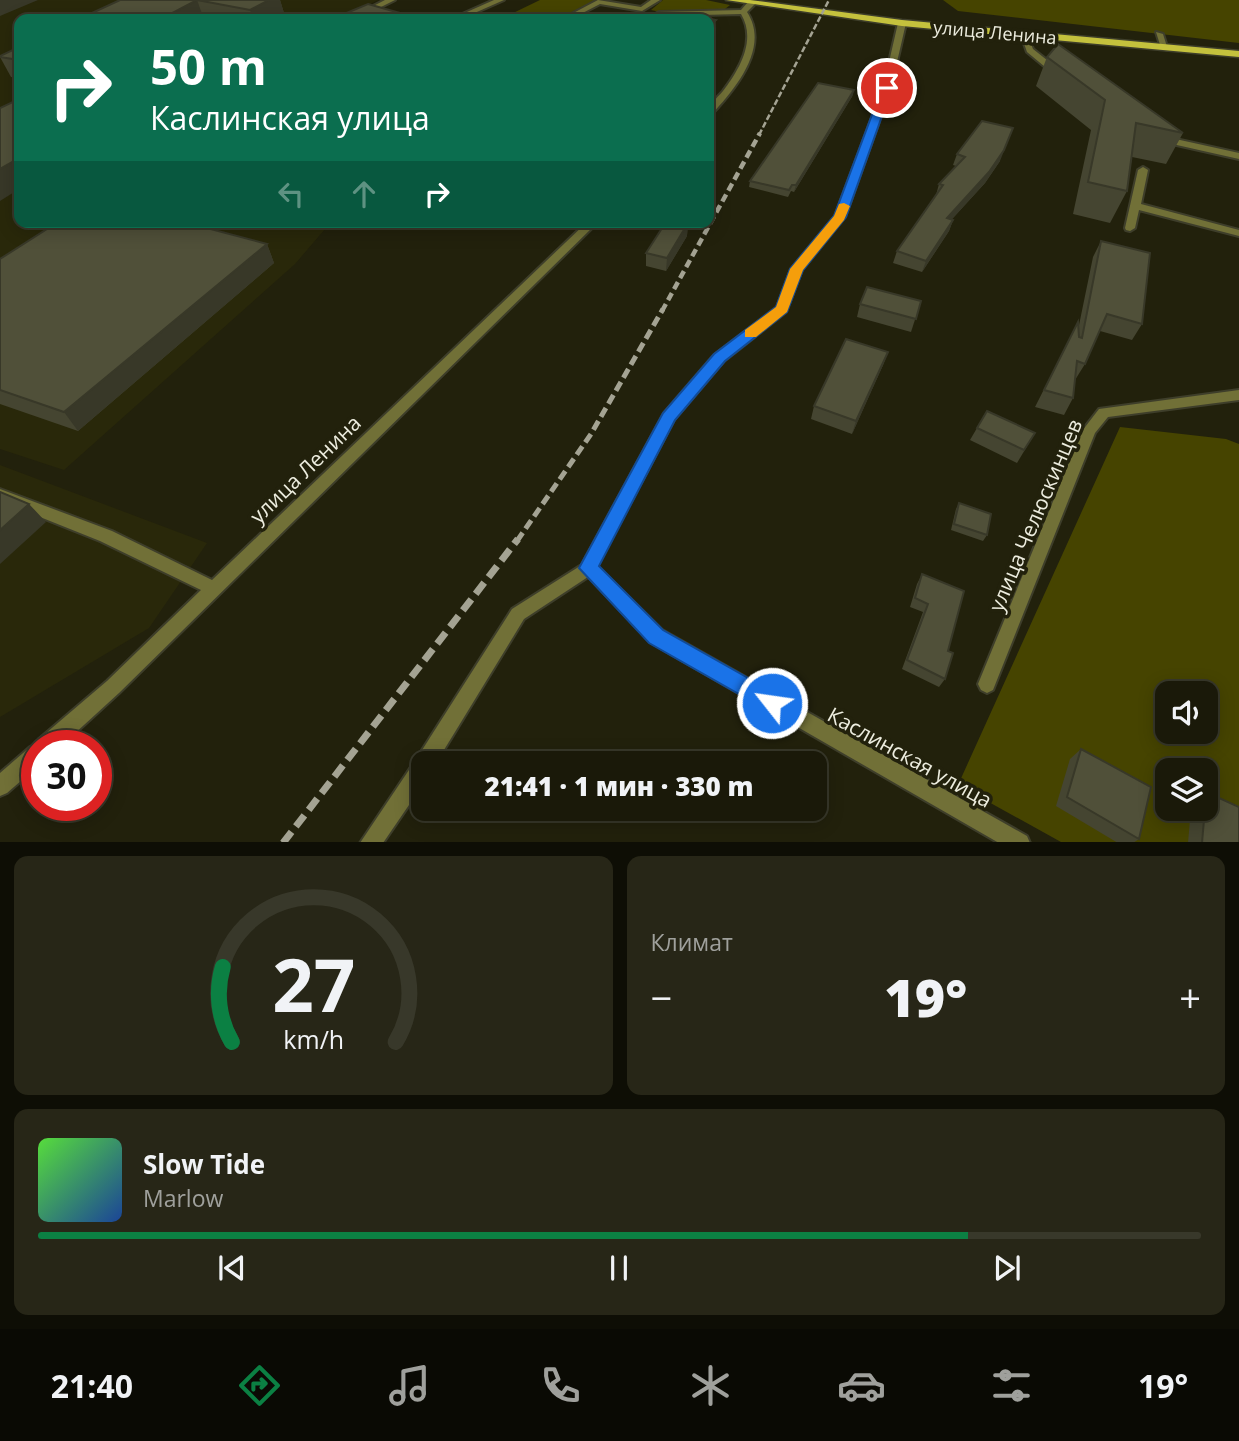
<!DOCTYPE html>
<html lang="ru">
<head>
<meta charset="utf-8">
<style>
  :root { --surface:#1a1909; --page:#272617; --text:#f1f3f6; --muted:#9fa09c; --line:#38382a; --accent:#0b8043 }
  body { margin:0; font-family:"Open Sans",sans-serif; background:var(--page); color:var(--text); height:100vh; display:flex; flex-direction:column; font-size:26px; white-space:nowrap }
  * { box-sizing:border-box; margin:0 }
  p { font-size:23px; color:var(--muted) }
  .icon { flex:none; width:38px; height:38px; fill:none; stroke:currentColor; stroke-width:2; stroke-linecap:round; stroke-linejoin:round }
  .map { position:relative; height:842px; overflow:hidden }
  .drawer { display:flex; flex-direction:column; gap:14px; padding:14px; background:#0e0e05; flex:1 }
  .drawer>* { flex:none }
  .hud { position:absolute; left:14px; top:14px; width:700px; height:214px; border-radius:14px; box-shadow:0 4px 18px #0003,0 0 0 2px var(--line); background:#0b6e4f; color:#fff; overflow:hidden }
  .tools { position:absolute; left:1155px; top:681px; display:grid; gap:14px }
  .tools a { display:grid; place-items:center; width:63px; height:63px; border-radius:14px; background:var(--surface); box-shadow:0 4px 18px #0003,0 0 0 2px var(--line); font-size:35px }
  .speed { position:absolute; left:21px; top:730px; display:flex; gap:14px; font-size:35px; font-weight:700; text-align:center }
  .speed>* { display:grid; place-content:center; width:91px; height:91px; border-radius:50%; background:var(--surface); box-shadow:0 4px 18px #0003,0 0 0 2px var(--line); line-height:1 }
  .speed .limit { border:10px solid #d22; background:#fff; color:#111 }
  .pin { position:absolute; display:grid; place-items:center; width:60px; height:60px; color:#fff; margin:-30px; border:4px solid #fff; border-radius:50%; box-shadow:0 2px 7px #0007 }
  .me { position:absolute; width:77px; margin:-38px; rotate:300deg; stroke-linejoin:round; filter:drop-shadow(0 0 5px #0008) }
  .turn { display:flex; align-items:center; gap:24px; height:147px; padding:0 21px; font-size:32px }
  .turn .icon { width:91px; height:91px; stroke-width:2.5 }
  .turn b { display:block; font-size:49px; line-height:60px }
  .lanes { display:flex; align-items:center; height:66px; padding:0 21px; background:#0003; justify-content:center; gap:35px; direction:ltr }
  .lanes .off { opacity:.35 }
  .big { font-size:52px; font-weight:800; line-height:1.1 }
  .drawer .widget { flex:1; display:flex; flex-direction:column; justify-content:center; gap:10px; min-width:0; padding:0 24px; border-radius:14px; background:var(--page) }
  .drawer .dial { align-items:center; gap:0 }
  .dial svg { height:182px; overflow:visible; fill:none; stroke:var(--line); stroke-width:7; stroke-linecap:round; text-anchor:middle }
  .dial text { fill:var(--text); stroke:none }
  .song { display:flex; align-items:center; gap:21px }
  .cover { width:84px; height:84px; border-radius:10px; background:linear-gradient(135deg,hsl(110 70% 55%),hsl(220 70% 35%)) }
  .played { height:7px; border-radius:4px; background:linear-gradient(90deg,var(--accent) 80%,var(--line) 80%) }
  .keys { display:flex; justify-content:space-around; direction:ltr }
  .heat { display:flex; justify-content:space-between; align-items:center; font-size:38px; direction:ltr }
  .drawer .tiles { flex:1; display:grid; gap:14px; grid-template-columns:1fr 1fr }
  .widget:last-child { grid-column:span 2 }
  .trip { position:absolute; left:411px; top:751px; width:416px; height:70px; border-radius:14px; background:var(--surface); box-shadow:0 4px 18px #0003,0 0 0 2px var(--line); font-weight:800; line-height:70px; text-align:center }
  .tabs { display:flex; height:112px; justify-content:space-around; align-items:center; background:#0a0a04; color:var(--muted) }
  .tabs .icon { width:49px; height:49px }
  .tabs .active { color:var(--accent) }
  .tabs b { font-size:32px; color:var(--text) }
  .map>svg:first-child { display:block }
  .built { fill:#29280a }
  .green { fill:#464400; fill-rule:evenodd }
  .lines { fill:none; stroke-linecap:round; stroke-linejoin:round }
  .service-casing { stroke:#3e3e2a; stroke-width:4 }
  .minor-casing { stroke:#3e3e2a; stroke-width:4 }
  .primary-casing { stroke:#3e3e2a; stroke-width:3 }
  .service { fill:#717037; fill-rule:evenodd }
  .minor { fill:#717037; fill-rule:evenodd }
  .primary { fill:#c4c13d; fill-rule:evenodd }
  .rail-far3 { stroke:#a4a393; stroke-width:2.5; stroke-dasharray:6 2.5; stroke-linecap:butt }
  .rail-far2 { stroke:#a4a393; stroke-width:4.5; stroke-dasharray:8 4.5; stroke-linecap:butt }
  .rail-far1 { stroke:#a4a393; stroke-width:5; stroke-dasharray:10 5; stroke-linecap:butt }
  .rail { stroke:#a4a393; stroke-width:7; stroke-dasharray:14 7; stroke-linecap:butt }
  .wall { fill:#454531 }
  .shaded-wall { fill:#383828 }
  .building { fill:#505039; stroke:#383828; stroke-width:2 }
  .route { fill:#1a73e8; stroke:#114b97; stroke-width:2 }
  .slow { fill:#f59e0b }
  .labels { text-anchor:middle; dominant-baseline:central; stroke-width:7; stroke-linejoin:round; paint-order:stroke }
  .far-street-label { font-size:18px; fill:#ededdf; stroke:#22210c }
  .street-label { font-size:21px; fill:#ededdf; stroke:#22210c }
</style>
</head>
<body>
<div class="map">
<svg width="1239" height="843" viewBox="0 0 1239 843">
  <rect width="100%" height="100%" fill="#22210c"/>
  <!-- built -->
  <g class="built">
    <path d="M 0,0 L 378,0 L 340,19 L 19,19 L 19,222 L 331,222 L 295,264 L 64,470 L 0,449 Z"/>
    <path d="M 0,465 L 207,543 L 149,628 L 0,717 Z"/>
  </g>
  <!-- green -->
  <g class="green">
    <path d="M 540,0 L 595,0 L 558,19 L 501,19 Z"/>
    <path d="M 663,0 L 706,0 L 730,5 L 725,9 L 660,12 L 651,10 Z"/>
    <path d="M 943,0 L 1239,0 L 1239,43 L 958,11 Z"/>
    <path d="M 1120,427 L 1226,439 L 1239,444 L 1239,842 L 1061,842 L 958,785 ZM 1167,693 L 1206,693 L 1206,732 L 1167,732 ZM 1167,770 L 1206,770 L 1206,808 L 1167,808 Z"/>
  </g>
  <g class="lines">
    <defs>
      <g id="service">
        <path d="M 385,0 L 395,0 L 357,19 L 348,19 Z"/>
        <path d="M 494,0 L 504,0 L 461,19 L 451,19 Z"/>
        <path d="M 598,0 L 641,7 L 651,0 L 660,0 L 642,11 L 600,4 L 571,19 L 562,19 Z"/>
        <path d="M 748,2 L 755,4 L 747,12 C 770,47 736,88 712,114 L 709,115 C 709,104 716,99 723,91 C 739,70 757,40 741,14 L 661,16 L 656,19 L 647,19 L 659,12 L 741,10 Z"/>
        <path d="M 1020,32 L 1026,32 L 1033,49 L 1062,72 L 1062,76 L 1056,76 L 1027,52 Z"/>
        <path d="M 1156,32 L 1163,34 L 1168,50 L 1161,48 Z"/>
        <path d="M 1162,136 L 1239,153 L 1239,159 L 1159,141 L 1157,139 Z"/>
        <path d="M 1143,167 L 1148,170 L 1141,204 L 1239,230 L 1239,236 L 1139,210 L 1135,228 L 1130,231 L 1126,230 L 1125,228 L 1138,170 Z"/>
        <path d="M 587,222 L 598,222 L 119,693 L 61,746 L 37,746 L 37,767 L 7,793 L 0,796 L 0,773 L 30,747 L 37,744 L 39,739 L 107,681 L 201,590 L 100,541 L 0,501 L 0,489 L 112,531 L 212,580 Z"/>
        <path d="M 588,561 L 594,563 L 596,568 L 594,573 L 524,619 L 436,763 L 424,763 L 424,783 L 383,843 L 360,843 L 417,758 L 512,609 Z"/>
      </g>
      <g id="minor">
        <path d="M 902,21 L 906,23 L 891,88 L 845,217 L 802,270 L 786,312 L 724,361 L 674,420 L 597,566 L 662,630 L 1027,836 L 1030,843 L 999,843 L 650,642 L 580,568 L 664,413 L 714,355 L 777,307 L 791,269 L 835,216 L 883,88 L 898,23 Z"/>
        <path d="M 1239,390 L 1239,400 L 1108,417 L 1095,433 L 993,690 L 987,693 L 981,690 L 978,684 L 1082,431 L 1099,409 Z"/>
      </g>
      <path id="primary" d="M 726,0 L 750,0 L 902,20 L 1239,51 L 1239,57 L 902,26 Z"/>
    </defs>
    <!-- service casing -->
    <use href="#service" class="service-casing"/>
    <!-- minor casing -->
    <use href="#minor" class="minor-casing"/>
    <!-- primary casing -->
    <use href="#primary" class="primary-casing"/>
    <!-- service -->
    <use href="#service" class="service"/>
    <!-- minor -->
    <use href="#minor" class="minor"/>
    <!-- primary -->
    <use href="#primary" class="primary"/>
    <!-- rail-far3 -->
    <path class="rail-far3" d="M 759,135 L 829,0"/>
    <!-- rail-far2 -->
    <path class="rail-far2" d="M 662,311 L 760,133"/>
    <!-- rail-far1 -->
    <path class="rail-far1" d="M 517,541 L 591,434 L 663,309"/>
    <!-- rail -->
    <path class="rail" d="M 283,843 L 518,539"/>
  </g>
  <!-- wall -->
  <g class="wall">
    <path d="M 120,0 L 280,0 L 284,13 L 273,19 L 79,19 Z"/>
    <path d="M 19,47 L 19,78 L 11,77 L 0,57 L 0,56 Z"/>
    <path d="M 1047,57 L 1183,133 L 1166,164 L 1132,157 L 1127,191 L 1110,223 L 1073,214 L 1091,130 L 1036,86 Z"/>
    <path d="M 853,95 L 794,192 L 791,191 L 788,197 L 749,187 L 750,181 Z"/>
    <path d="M 957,154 L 1000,161 L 985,183 L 952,219 L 953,220 L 949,231 L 922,272 L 893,263 L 897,251 L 936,195 L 939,184 L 956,166 L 953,165 Z"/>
    <path d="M 688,223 L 687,236 L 666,271 L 646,266 L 646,253 Z"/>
    <path d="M 1101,241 L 1142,324 L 1132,340 L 1100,331 L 1085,364 L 1075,380 L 1073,398 L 1064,415 L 1035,407 L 1078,322 L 1078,330 L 1093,257 Z"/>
    <path d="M 267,244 L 274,263 L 78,431 L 0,404 L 0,259 Z"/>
    <path d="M 921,301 L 911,332 L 857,317 L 860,304 Z"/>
    <path d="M 888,352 L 883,365 L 852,434 L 811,419 L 814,406 Z"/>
    <path d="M 977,428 L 1035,433 L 1017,463 L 970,440 Z"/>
    <path d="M 959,503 L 987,535 L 983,541 L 951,530 L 956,509 Z"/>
    <path d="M 922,574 L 948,651 L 945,679 L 939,687 L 902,669 L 923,612 L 910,607 L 917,584 Z"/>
    <path d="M 1081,749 L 1139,839 L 1133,843 L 1118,843 L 1056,806 L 1070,759 Z"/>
    <path d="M 1206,792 L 1239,843 L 1188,843 L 1191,808 L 1206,808 Z"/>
  </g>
  <!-- shaded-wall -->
  <g class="shaded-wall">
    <path d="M 0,0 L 38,0 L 0,16 Z"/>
    <path d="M 197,0 L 204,19 L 161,19 Z"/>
    <path d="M 269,0 L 280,0 L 284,13 L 273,19 L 253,19 L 250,10 Z"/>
    <path d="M 716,20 L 715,36 L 709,40 L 709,26 Z"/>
    <path d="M 854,90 L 853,95 L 794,192 L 796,185 Z"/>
    <path d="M 1013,128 L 1000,161 L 985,183 L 943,229 L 947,218 Z"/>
    <path d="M 19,158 L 19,189 L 0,201 L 0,169 Z"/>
    <path d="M 953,220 L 949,231 L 922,272 L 926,261 Z"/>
    <path d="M 688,223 L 687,236 L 666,271 L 667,258 Z"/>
    <path d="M 267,244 L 274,263 L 78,431 L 64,412 Z"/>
    <path d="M 888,352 L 883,365 L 852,434 L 856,421 Z"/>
    <path d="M 29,504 L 46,522 L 0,564 L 0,530 Z"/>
  </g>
  <!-- building -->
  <g class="building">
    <path d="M 120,0 L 269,0 L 250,10 L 197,0 L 161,19 L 79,19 Z"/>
    <path d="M 368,4 L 414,17 L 409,19 L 332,19 Z"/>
    <path d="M 688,14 L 716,20 L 709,26 L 709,19 L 680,19 Z"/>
    <path d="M 1058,44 L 1183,133 L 1136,123 L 1127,191 L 1088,182 L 1105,100 L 1047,57 Z"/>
    <path d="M 19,47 L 19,60 L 0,57 L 0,56 Z"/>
    <path d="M 818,83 L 854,90 L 796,185 L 792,185 L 789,190 L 750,181 Z"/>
    <path d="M 19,99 L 19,158 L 0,169 L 0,108 Z"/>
    <path d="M 982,121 L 1013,128 L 1004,150 L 989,172 L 947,218 L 953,220 L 926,261 L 897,251 L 943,185 L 939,184 L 965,157 L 957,154 Z"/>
    <path d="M 58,222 L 184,222 L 267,244 L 64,412 L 0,390 L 0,259 Z"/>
    <path d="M 666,222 L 688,223 L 667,258 L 646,253 Z"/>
    <path d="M 1101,241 L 1150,253 L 1142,324 L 1107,314 L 1085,364 L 1077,361 L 1073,398 L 1044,390 L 1078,322 L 1079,337 L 1082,338 Z"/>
    <path d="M 867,287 L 921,301 L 916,319 L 860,304 Z"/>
    <path d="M 846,339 L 888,352 L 856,421 L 814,406 Z"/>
    <path d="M 987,411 L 1035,433 L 1024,450 L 977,428 Z"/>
    <path d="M 0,492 L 29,504 L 0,530 Z"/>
    <path d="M 959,503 L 991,514 L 987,535 L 954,524 Z"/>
    <path d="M 922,574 L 964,591 L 948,651 L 953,653 L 945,679 L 907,660 L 928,604 L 915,598 Z"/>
    <path d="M 1081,749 L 1151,787 L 1139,839 L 1067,797 Z"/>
    <path d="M 1206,792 L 1239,807 L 1239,843 L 1202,843 L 1205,808 L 1206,808 Z"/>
  </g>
  <!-- route -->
  <path class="route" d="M 887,85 L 892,88 L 846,217 L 803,270 L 787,312 L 725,361 L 675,420 L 599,566 L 663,630 L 780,696 L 783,703 L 780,710 L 772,713 L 649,643 L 579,568 L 663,413 L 714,354 L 776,307 L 790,269 L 834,216 L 882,88 Z"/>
  <!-- slow -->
  <path class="slow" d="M 844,203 L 850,206 L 844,220 L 803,270 L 787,312 L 756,337 L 745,337 L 745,330 L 776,307 L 790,269 L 834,216 L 839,204 Z"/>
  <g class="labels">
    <!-- far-street labels -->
    <g class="far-street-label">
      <text transform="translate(995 32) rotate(5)">улица Ленина</text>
    </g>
    <!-- street labels -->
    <g class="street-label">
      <text transform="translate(305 469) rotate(-44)">улица Ленина</text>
      <text transform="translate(1035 515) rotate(-67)">улица Челюскинцев</text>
      <text transform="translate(910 757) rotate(29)">Каслинская улица</text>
    </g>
  </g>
</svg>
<div class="tools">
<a><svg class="icon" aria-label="sound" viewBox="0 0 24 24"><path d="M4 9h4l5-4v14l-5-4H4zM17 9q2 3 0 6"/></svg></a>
<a><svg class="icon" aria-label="layers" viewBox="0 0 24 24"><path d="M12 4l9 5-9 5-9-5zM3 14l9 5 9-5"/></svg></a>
</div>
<div class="speed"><div class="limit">30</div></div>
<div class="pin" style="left:887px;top:88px;background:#d93025"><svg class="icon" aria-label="arrive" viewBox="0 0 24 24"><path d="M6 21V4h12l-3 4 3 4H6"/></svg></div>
<svg class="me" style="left:772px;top:703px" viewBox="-20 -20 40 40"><circle r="17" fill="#1a73e8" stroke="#fff" stroke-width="3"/><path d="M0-11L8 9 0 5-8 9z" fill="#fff"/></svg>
<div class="trip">21:41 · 1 мин · 330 m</div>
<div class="hud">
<div class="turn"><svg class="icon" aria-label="right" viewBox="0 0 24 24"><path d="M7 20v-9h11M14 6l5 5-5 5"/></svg><div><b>50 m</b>Каслинская улица</div></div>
<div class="lanes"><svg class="icon off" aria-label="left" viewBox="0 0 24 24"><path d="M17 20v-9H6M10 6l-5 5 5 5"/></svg><svg class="icon off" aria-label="ahead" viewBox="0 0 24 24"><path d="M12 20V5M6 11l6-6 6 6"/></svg><svg class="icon" aria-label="right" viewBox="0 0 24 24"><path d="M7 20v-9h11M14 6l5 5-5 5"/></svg></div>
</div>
</div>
<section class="drawer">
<div class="tiles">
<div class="widget dial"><svg viewBox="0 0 100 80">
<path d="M14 69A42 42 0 1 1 86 69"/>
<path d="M14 69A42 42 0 0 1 10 36" stroke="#0b8043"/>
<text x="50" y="56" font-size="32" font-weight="700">27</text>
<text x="50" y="72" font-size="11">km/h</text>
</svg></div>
<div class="widget"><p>Климат</p>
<div class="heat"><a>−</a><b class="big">19°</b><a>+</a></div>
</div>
<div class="widget">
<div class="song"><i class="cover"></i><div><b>Slow Tide</b><p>Marlow</p></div></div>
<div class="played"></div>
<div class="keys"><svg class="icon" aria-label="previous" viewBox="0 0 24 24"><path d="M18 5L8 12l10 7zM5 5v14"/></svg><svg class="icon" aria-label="pause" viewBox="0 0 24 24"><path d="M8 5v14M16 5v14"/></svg><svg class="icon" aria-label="next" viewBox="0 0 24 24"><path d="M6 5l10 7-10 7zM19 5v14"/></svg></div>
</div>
</div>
</section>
<nav class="tabs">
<b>21:40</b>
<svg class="icon active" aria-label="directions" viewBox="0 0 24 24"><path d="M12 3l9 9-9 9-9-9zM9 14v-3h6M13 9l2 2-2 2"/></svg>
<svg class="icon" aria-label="music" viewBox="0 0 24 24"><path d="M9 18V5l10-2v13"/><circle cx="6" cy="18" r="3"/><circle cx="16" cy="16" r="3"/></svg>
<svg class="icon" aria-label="phone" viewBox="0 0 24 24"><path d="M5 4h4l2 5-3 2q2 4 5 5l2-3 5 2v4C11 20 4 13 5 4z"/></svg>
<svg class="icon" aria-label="climate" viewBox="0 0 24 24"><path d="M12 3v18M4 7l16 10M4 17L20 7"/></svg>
<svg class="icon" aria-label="car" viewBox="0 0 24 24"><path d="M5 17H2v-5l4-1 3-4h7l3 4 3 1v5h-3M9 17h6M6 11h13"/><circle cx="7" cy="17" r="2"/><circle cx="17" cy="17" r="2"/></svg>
<svg class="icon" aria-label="filters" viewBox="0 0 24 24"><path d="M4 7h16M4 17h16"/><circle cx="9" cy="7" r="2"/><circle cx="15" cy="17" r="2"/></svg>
<b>19°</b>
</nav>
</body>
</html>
